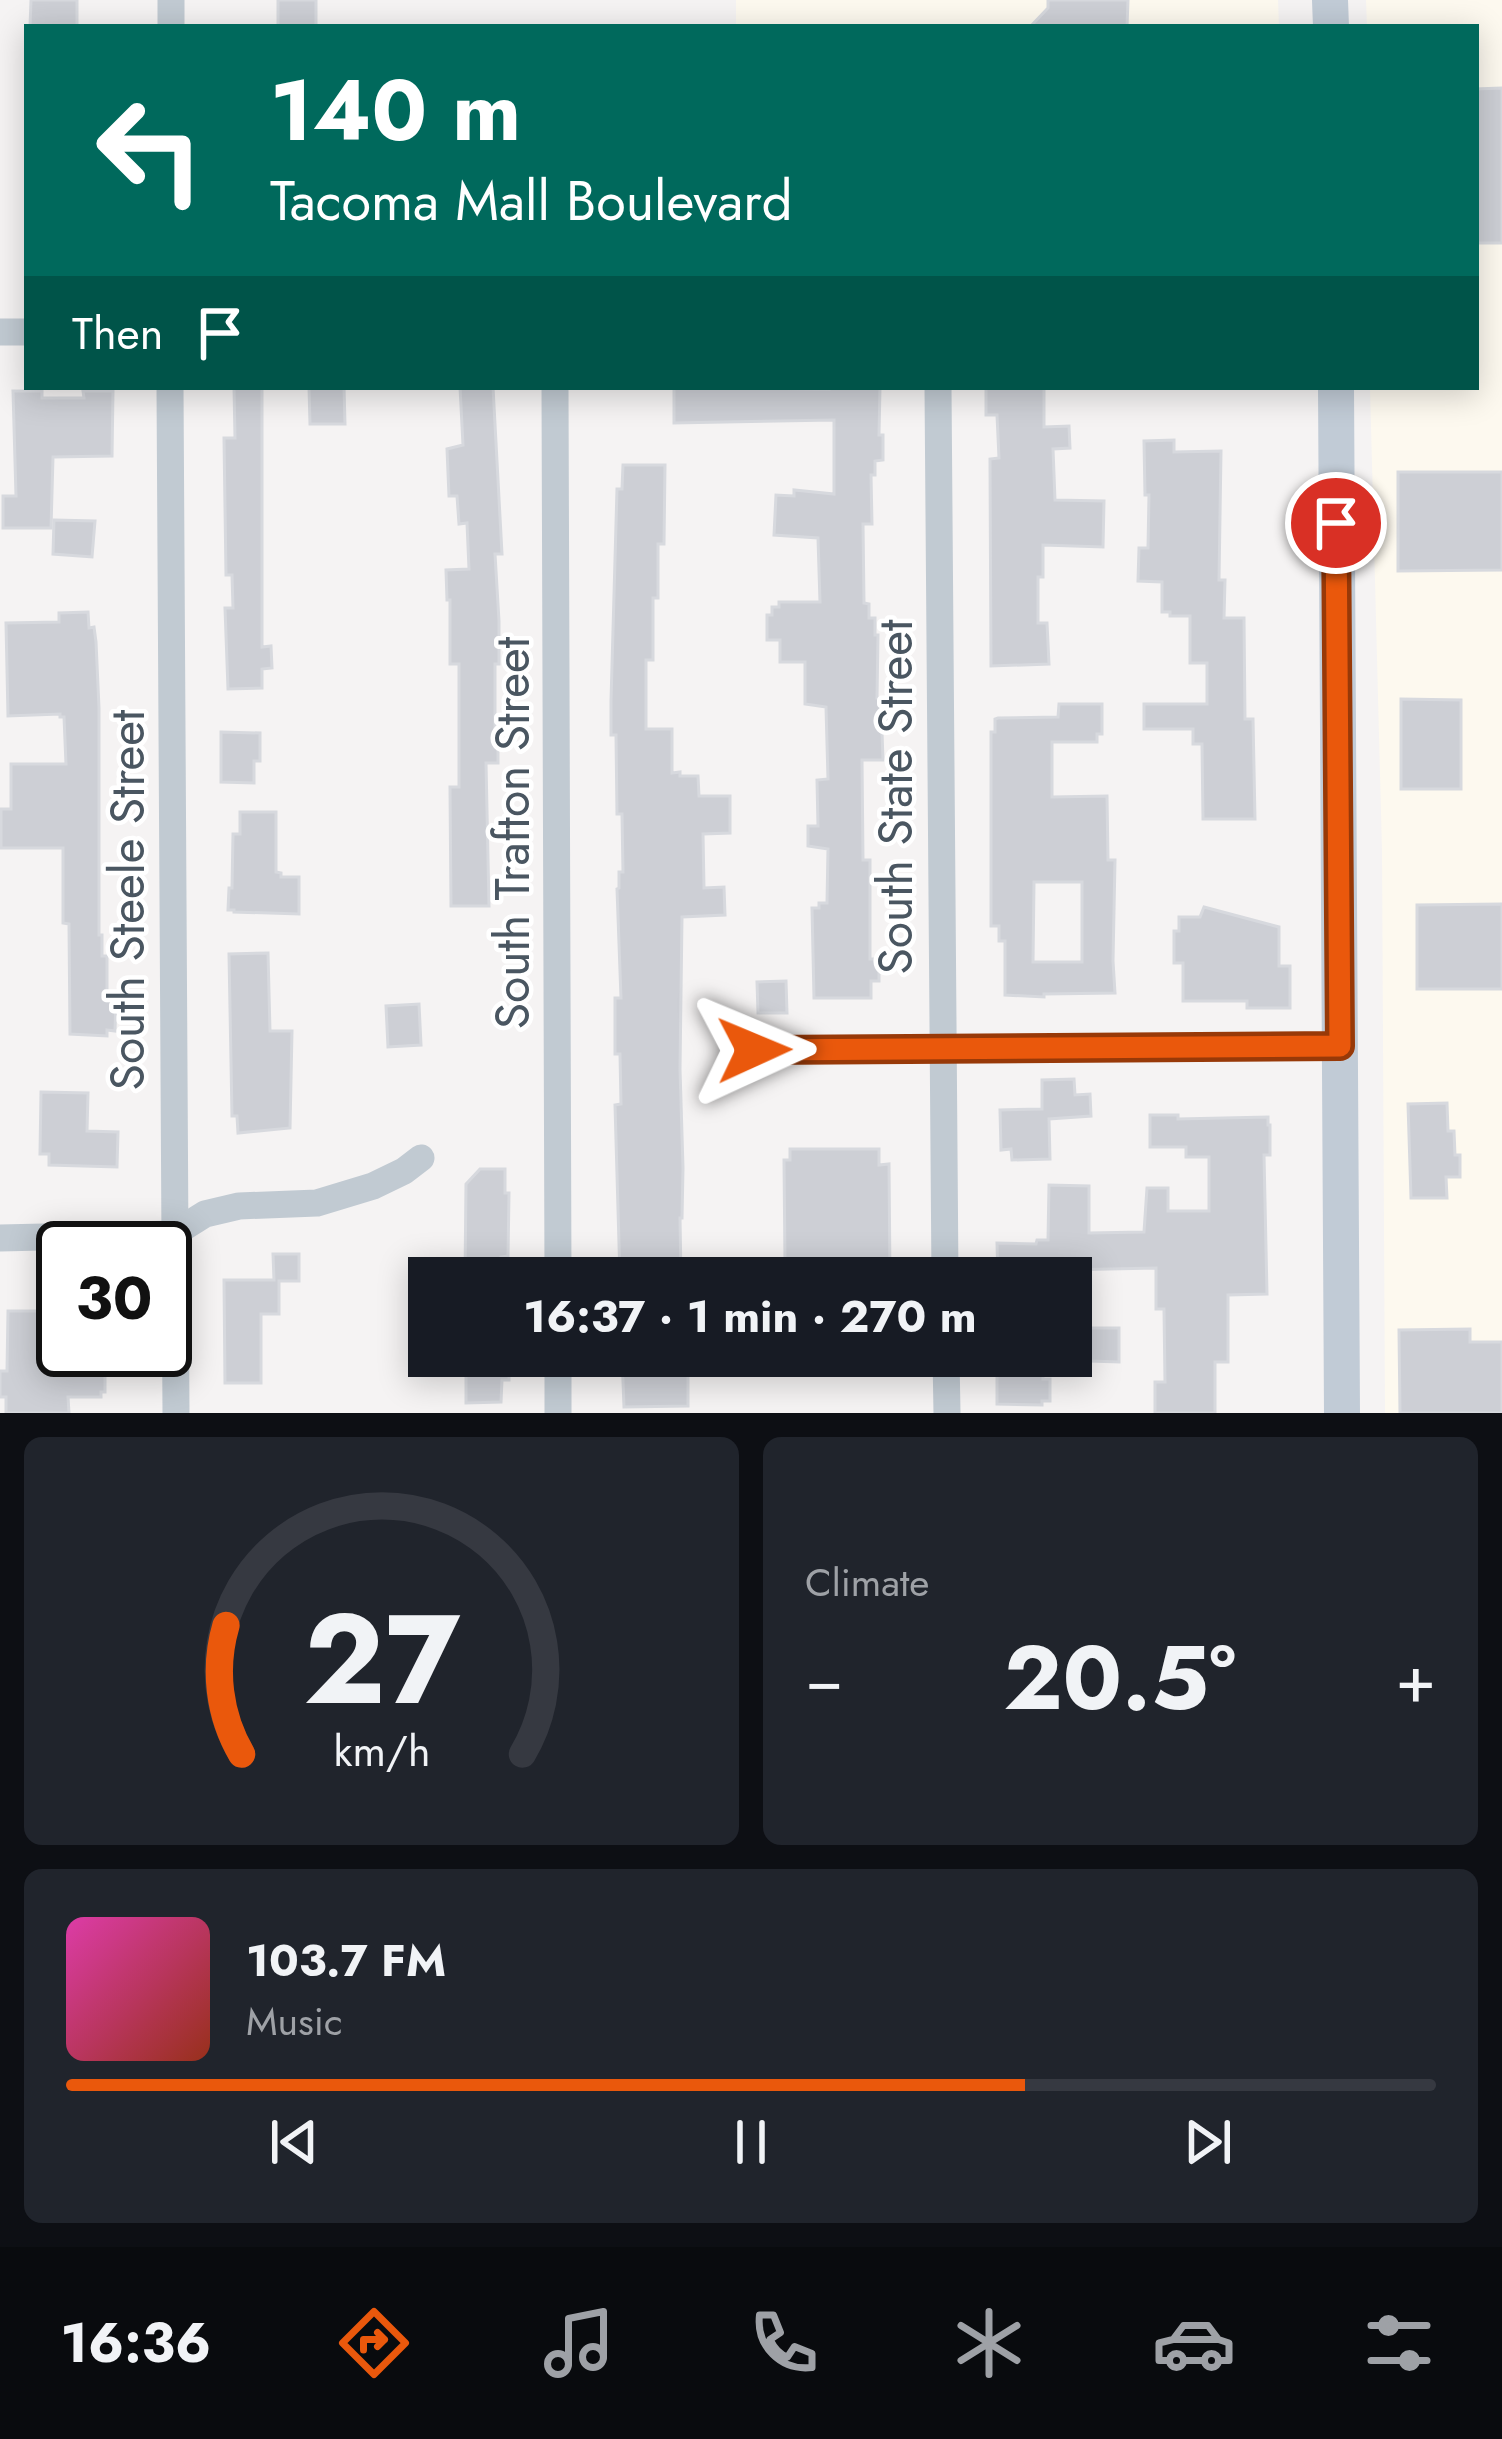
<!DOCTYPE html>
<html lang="en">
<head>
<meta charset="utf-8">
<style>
  :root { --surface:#171b24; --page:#20242c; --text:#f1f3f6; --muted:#9ea1a6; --line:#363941; --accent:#ea580c }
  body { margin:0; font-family:Jost,sans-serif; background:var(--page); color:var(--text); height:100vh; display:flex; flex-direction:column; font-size:45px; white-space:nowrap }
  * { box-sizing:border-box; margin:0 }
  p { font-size:39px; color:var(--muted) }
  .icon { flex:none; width:66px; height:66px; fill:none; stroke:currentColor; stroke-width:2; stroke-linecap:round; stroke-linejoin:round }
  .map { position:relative; height:1413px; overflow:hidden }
  .drawer { display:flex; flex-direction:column; gap:24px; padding:24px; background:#0d0f14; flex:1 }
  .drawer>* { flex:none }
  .top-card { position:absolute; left:24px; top:24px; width:1455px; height:366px; border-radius:0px; box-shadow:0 6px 30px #0003; background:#00695c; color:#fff; overflow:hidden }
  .speed { position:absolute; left:36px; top:1221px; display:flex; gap:24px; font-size:60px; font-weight:700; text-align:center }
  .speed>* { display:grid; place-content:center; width:156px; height:156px; border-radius:50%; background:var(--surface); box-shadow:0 6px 30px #0003; line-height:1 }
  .speed .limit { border:6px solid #111; border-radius:18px; background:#fff; color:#111 }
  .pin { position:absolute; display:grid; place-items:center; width:102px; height:102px; color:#fff; margin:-51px; border:6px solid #fff; border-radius:50%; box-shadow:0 3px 12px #0007 }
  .me { position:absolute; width:132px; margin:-66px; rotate:89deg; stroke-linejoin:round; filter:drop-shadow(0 0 9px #0008) }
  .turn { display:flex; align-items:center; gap:42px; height:252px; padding:0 48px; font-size:54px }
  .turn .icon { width:156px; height:156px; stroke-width:2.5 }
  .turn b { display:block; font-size:84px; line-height:102px }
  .then { display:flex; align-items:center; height:114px; padding:0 48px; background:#0003; gap:24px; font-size:45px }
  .big { font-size:90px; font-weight:700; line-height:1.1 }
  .drawer .tile { flex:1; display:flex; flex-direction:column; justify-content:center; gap:18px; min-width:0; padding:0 42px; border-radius:18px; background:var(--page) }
  .drawer .dial { align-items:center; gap:0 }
  .dial svg { height:312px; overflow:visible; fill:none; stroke:var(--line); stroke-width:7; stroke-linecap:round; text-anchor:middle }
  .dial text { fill:var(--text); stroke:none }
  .song { display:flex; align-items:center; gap:36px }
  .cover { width:144px; height:144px; border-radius:18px; background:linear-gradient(135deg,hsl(320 70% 55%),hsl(10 70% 35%)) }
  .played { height:12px; border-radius:6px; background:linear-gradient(90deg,var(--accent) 70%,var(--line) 70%) }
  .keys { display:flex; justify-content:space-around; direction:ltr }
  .heat { display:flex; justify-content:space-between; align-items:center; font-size:66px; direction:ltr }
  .drawer .tiles { flex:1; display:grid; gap:24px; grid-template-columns:1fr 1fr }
  .tile:last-child { grid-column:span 2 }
  .trip { position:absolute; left:408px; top:1257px; width:684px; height:120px; border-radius:0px; background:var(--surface); box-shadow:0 6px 30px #0003; font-weight:700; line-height:120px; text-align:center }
  .tabs { display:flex; height:192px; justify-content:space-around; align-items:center; background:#090b0e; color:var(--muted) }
  .tabs .icon { width:84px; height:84px }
  .tabs .on { color:var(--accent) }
  .tabs b { font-size:54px; color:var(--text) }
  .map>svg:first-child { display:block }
  .commercial { fill:#fdf9ef }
  .building { fill:#cdcfd5; stroke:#d7d9de; stroke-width:3; fill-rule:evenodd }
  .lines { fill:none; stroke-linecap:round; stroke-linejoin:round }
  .street { stroke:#c1cad2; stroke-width:27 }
  .secondary { stroke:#c1cbd6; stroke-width:36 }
  .route-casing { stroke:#983908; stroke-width:30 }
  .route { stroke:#ea580c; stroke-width:21 }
  .labels { text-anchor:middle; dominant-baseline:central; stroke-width:9; stroke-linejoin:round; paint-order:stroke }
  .street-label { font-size:48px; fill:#4a5661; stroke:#fff }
</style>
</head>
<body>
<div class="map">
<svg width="1502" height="1413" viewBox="0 0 1502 1413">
  <rect width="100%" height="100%" fill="#f5f3f3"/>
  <!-- commercial -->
  <g class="commercial">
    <path d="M 736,0 L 1278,0 L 1279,27 L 736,27 Z"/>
    <path d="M 1366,0 L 1502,0 L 1502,1413 L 1385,1413 L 1382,851 L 1370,387 L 1476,387 L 1476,27 L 1367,27 Z"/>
  </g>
  <!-- building -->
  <g class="building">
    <path d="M 31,0 L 77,0 L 77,27 L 30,27 Z"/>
    <rect x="278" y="0" width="38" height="27"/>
    <path d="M 1048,0 L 1128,0 L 1127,27 L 1030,27 L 1048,8 Z"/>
    <path d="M 1502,88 L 1502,243 L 1476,243 L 1476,89 Z"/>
    <path d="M 234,387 L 262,387 L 262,647 L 271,646 L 272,668 L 262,669 L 262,688 L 228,689 L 225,608 L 233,608 L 232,575 L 226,575 L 224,438 L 235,438 Z"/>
    <path d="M 309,387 L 344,387 L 345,424 L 310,424 Z"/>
    <path d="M 460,387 L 493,387 L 502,554 L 495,554 L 499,621 L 499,664 L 495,664 L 495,732 L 498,732 L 498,763 L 486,763 L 489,906 L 451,906 L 450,787 L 459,787 L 459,664 L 450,664 L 450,600 L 447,600 L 446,570 L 469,569 L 467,523 L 459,524 L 457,496 L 449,496 L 447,449 L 463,445 Z"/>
    <path d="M 674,387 L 829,389 L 829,387 L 880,387 L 879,435 L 883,435 L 883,460 L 875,461 L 875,475 L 871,475 L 872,524 L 863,524 L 864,603 L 869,604 L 869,618 L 875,618 L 875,635 L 878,635 L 877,698 L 881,698 L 881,709 L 887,709 L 888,732 L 882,732 L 883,760 L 862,760 L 863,860 L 870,860 L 870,959 L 879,959 L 879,981 L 871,981 L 871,998 L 814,998 L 812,908 L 819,908 L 819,903 L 827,903 L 828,849 L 808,846 L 808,826 L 818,826 L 817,780 L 828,779 L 826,707 L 805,704 L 805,662 L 780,662 L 780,640 L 767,640 L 767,615 L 772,615 L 772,607 L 779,607 L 779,602 L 820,602 L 818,538 L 774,535 L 776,495 L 794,496 L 794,490 L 834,494 L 834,420 L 674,423 Z"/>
    <path d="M 986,387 L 1044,387 L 1044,427 L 1069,426 L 1070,448 L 1053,449 L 1055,500 L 1104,501 L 1103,547 L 1043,545 L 1043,577 L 1038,577 L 1038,623 L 1047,623 L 1049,664 L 991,666 L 990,459 L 999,458 L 997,415 L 986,415 Z"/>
    <path d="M 13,391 L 42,391 L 42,398 L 84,398 L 83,391 L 113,391 L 112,456 L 53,457 L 51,528 L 3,528 L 3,496 L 16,496 Z"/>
    <path d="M 1174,440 L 1174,452 L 1221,451 L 1219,580 L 1225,580 L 1224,618 L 1244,618 L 1245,719 L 1253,719 L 1255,819 L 1203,819 L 1202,744 L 1193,744 L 1193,729 L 1144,729 L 1144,704 L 1207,704 L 1207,663 L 1190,663 L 1190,616 L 1170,616 L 1170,612 L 1162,612 L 1162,582 L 1138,581 L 1139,548 L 1148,548 L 1149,495 L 1145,495 L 1144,441 Z"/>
    <path d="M 623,465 L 665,465 L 664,544 L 658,544 L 658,598 L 653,598 L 653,660 L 646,660 L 646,729 L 672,729 L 672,773 L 680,772 L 680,776 L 698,776 L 699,796 L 730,796 L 730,833 L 703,834 L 704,888 L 724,887 L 725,915 L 682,917 L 680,1069 L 683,1168 L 682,1218 L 680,1218 L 681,1278 L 620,1278 L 615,1105 L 621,1104 L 620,1054 L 615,1054 L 615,998 L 621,998 L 617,889 L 619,888 L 619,872 L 623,872 L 622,814 L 617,814 L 616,735 L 611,735 L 611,701 L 617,489 L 622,489 Z"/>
    <path d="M 1398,472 L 1502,472 L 1502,570 L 1398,571 Z"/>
    <path d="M 54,520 L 95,521 L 92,557 L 53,554 Z"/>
    <path d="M 88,612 L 89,628 L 94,627 L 96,642 L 99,708 L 99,935 L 102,935 L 102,956 L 107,956 L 107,996 L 116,996 L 115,1031 L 107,1030 L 107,1036 L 70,1034 L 69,924 L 63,923 L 63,848 L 1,848 L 1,809 L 11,809 L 11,764 L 66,764 L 64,717 L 60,717 L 60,714 L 8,716 L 6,623 L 59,622 L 59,613 Z"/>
    <path d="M 1401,699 L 1461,700 L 1461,789 L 1401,789 Z"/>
    <path d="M 1059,704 L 1102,704 L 1102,734 L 1097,734 L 1097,742 L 1052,742 L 1052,797 L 1107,796 L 1108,860 L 1115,860 L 1113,961 L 1115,993 L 1044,994 L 1044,997 L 1005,995 L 1005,941 L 999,941 L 999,926 L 991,926 L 991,732 L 995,732 L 995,719 L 998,718 L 1058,717 ZM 1034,882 L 1082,882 L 1082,962 L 1033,962 Z"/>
    <path d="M 221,732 L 260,733 L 260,761 L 254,761 L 254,783 L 221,782 Z"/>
    <path d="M 240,812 L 276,812 L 276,872 L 281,873 L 281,877 L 299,877 L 299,914 L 234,912 L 234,910 L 228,910 L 229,888 L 232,888 L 233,834 L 240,834 Z"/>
    <path d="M 1502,904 L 1502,989 L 1417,989 L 1417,905 Z"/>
    <path d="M 1204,907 L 1279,927 L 1279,966 L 1290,966 L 1290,1008 L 1247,1008 L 1247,1001 L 1183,1001 L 1183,963 L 1174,963 L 1174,931 L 1179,931 L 1179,917 L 1200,917 Z"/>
    <path d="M 268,953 L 270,1031 L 292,1031 L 290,1128 L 238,1133 L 237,1116 L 232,1116 L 229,954 Z"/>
    <path d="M 786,981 L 787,1013 L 758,1013 L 757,982 Z"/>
    <path d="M 419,1004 L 421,1045 L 388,1047 L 386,1006 Z"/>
    <path d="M 1074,1079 L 1075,1095 L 1090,1094 L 1091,1116 L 1049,1119 L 1050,1159 L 1012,1160 L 1011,1149 L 1001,1150 L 1000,1110 L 1042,1109 L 1042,1080 Z"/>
    <path d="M 41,1092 L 88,1093 L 87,1131 L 118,1132 L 117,1167 L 49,1165 L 49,1154 L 40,1154 Z"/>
    <path d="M 1447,1103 L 1448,1131 L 1454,1131 L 1455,1155 L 1460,1155 L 1460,1177 L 1446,1177 L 1447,1198 L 1411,1198 L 1408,1104 Z"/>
    <path d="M 1150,1115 L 1178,1115 L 1178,1119 L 1268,1117 L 1268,1125 L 1270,1125 L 1270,1155 L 1264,1155 L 1267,1294 L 1228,1295 L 1228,1362 L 1215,1362 L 1215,1413 L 1155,1413 L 1155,1382 L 1165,1382 L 1164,1309 L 1156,1309 L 1156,1268 L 1063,1270 L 1063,1277 L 998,1278 L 997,1243 L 1036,1244 L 1037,1240 L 1048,1240 L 1049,1185 L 1089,1186 L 1089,1233 L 1144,1232 L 1147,1188 L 1168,1188 L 1168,1211 L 1209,1211 L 1209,1157 L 1186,1157 L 1186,1147 L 1150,1147 Z"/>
    <path d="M 790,1149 L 879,1149 L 879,1165 L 889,1164 L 890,1278 L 792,1278 L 792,1262 L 785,1262 L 784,1160 L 790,1160 Z"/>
    <path d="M 480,1169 L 505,1169 L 505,1193 L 509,1193 L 508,1256 L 501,1257 L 502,1278 L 465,1278 L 466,1184 Z"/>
    <path d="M 273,1254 L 299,1254 L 299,1281 L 279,1281 L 279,1314 L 261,1314 L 261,1383 L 225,1383 L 224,1280 L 274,1280 Z"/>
    <path d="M 8,1311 L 63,1311 L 64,1360 L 99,1360 L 100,1366 L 105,1366 L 105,1392 L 101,1392 L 101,1397 L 68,1397 L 69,1413 L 6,1413 L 6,1397 L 0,1397 L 0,1371 L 7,1371 Z"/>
    <path d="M 1090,1328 L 1119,1328 L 1119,1362 L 1090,1361 Z"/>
    <path d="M 1470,1329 L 1470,1342 L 1502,1342 L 1502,1413 L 1400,1413 L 1399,1330 Z"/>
    <path d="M 622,1356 L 682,1356 L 683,1368 L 688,1368 L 688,1406 L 624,1407 Z"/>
    <path d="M 466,1357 L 509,1357 L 509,1380 L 502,1380 L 501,1402 L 466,1403 Z"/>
    <path d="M 997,1367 L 1043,1367 L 1043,1379 L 1050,1379 L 1050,1401 L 1042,1401 L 1042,1405 L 997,1404 Z"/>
  </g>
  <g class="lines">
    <!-- street -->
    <g class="street">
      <path d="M 171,27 L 171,0"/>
      <path d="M 0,332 L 27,332"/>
      <path d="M 170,387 L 176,1413"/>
      <path d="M 555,387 L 558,1278"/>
      <path d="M 938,387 L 945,1278"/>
      <path d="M 754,1050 L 1340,1046"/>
      <path d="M 0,1238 L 173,1234 L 205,1214 L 239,1206 L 317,1203 L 373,1186 L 404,1171 L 421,1158"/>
      <path d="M 946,1356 L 947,1413"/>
      <path d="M 558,1413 L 558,1356"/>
    </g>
    <!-- secondary -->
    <g class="secondary">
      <path d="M 1330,0 L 1331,27"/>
      <path d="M 1336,387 L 1342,1413"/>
    </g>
  </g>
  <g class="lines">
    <defs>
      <path id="route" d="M 754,1050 L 1340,1046 L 1336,523"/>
    </defs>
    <!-- route casing -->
    <use href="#route" class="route-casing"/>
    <!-- route -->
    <use href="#route" class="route"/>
  </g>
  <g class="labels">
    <!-- street labels -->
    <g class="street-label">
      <text transform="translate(895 797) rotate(-90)">South State Street</text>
      <text transform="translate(512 833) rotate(-90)">South Trafton Street</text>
      <text transform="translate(127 900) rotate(-90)">South Steele Street</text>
    </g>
  </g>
</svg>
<div class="speed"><div class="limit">30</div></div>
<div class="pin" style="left:1336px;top:523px;background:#d93025"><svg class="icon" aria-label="arrive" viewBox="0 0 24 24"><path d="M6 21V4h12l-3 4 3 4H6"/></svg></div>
<svg class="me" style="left:754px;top:1050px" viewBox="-20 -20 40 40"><path d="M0-17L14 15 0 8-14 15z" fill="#ea580c" stroke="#fff" stroke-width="4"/></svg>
<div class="trip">16:37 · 1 min · 270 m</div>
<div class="top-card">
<div class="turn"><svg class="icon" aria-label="left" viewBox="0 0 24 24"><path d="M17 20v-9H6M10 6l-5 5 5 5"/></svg><div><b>140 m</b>Tacoma Mall Boulevard</div></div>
<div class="then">Then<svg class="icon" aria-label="arrive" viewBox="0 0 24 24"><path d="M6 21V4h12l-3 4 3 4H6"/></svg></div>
</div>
</div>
<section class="drawer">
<div class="tiles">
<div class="tile dial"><svg viewBox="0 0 100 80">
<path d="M14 69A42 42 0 1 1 86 69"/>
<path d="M14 69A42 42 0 0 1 10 36" stroke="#ea580c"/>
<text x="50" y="56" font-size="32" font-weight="700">27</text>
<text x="50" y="72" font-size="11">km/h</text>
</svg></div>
<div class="tile"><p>Climate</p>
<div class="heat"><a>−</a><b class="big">20.5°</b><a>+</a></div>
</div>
<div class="tile">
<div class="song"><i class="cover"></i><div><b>103.7 FM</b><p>Music</p></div></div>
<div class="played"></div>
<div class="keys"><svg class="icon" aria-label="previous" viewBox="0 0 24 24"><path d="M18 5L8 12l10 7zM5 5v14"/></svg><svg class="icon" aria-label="pause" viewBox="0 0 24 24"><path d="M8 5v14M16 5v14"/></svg><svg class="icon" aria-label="next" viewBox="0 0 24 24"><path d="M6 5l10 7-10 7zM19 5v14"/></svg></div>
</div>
</div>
</section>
<nav class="tabs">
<b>16:36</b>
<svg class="icon on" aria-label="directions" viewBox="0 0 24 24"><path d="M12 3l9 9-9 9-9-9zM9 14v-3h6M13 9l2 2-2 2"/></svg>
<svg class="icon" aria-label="music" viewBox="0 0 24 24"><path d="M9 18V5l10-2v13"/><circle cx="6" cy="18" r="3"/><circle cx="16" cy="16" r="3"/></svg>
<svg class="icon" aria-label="phone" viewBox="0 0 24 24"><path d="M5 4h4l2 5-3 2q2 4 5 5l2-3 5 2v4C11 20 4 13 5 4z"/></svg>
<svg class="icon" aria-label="climate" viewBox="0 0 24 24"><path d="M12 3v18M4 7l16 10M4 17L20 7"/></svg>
<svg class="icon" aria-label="car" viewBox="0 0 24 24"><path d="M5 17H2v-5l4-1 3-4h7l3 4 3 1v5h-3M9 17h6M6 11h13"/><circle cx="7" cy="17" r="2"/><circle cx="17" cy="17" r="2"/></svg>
<svg class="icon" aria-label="filters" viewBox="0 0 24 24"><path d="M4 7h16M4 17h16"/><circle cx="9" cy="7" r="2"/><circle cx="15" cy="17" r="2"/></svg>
</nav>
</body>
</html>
